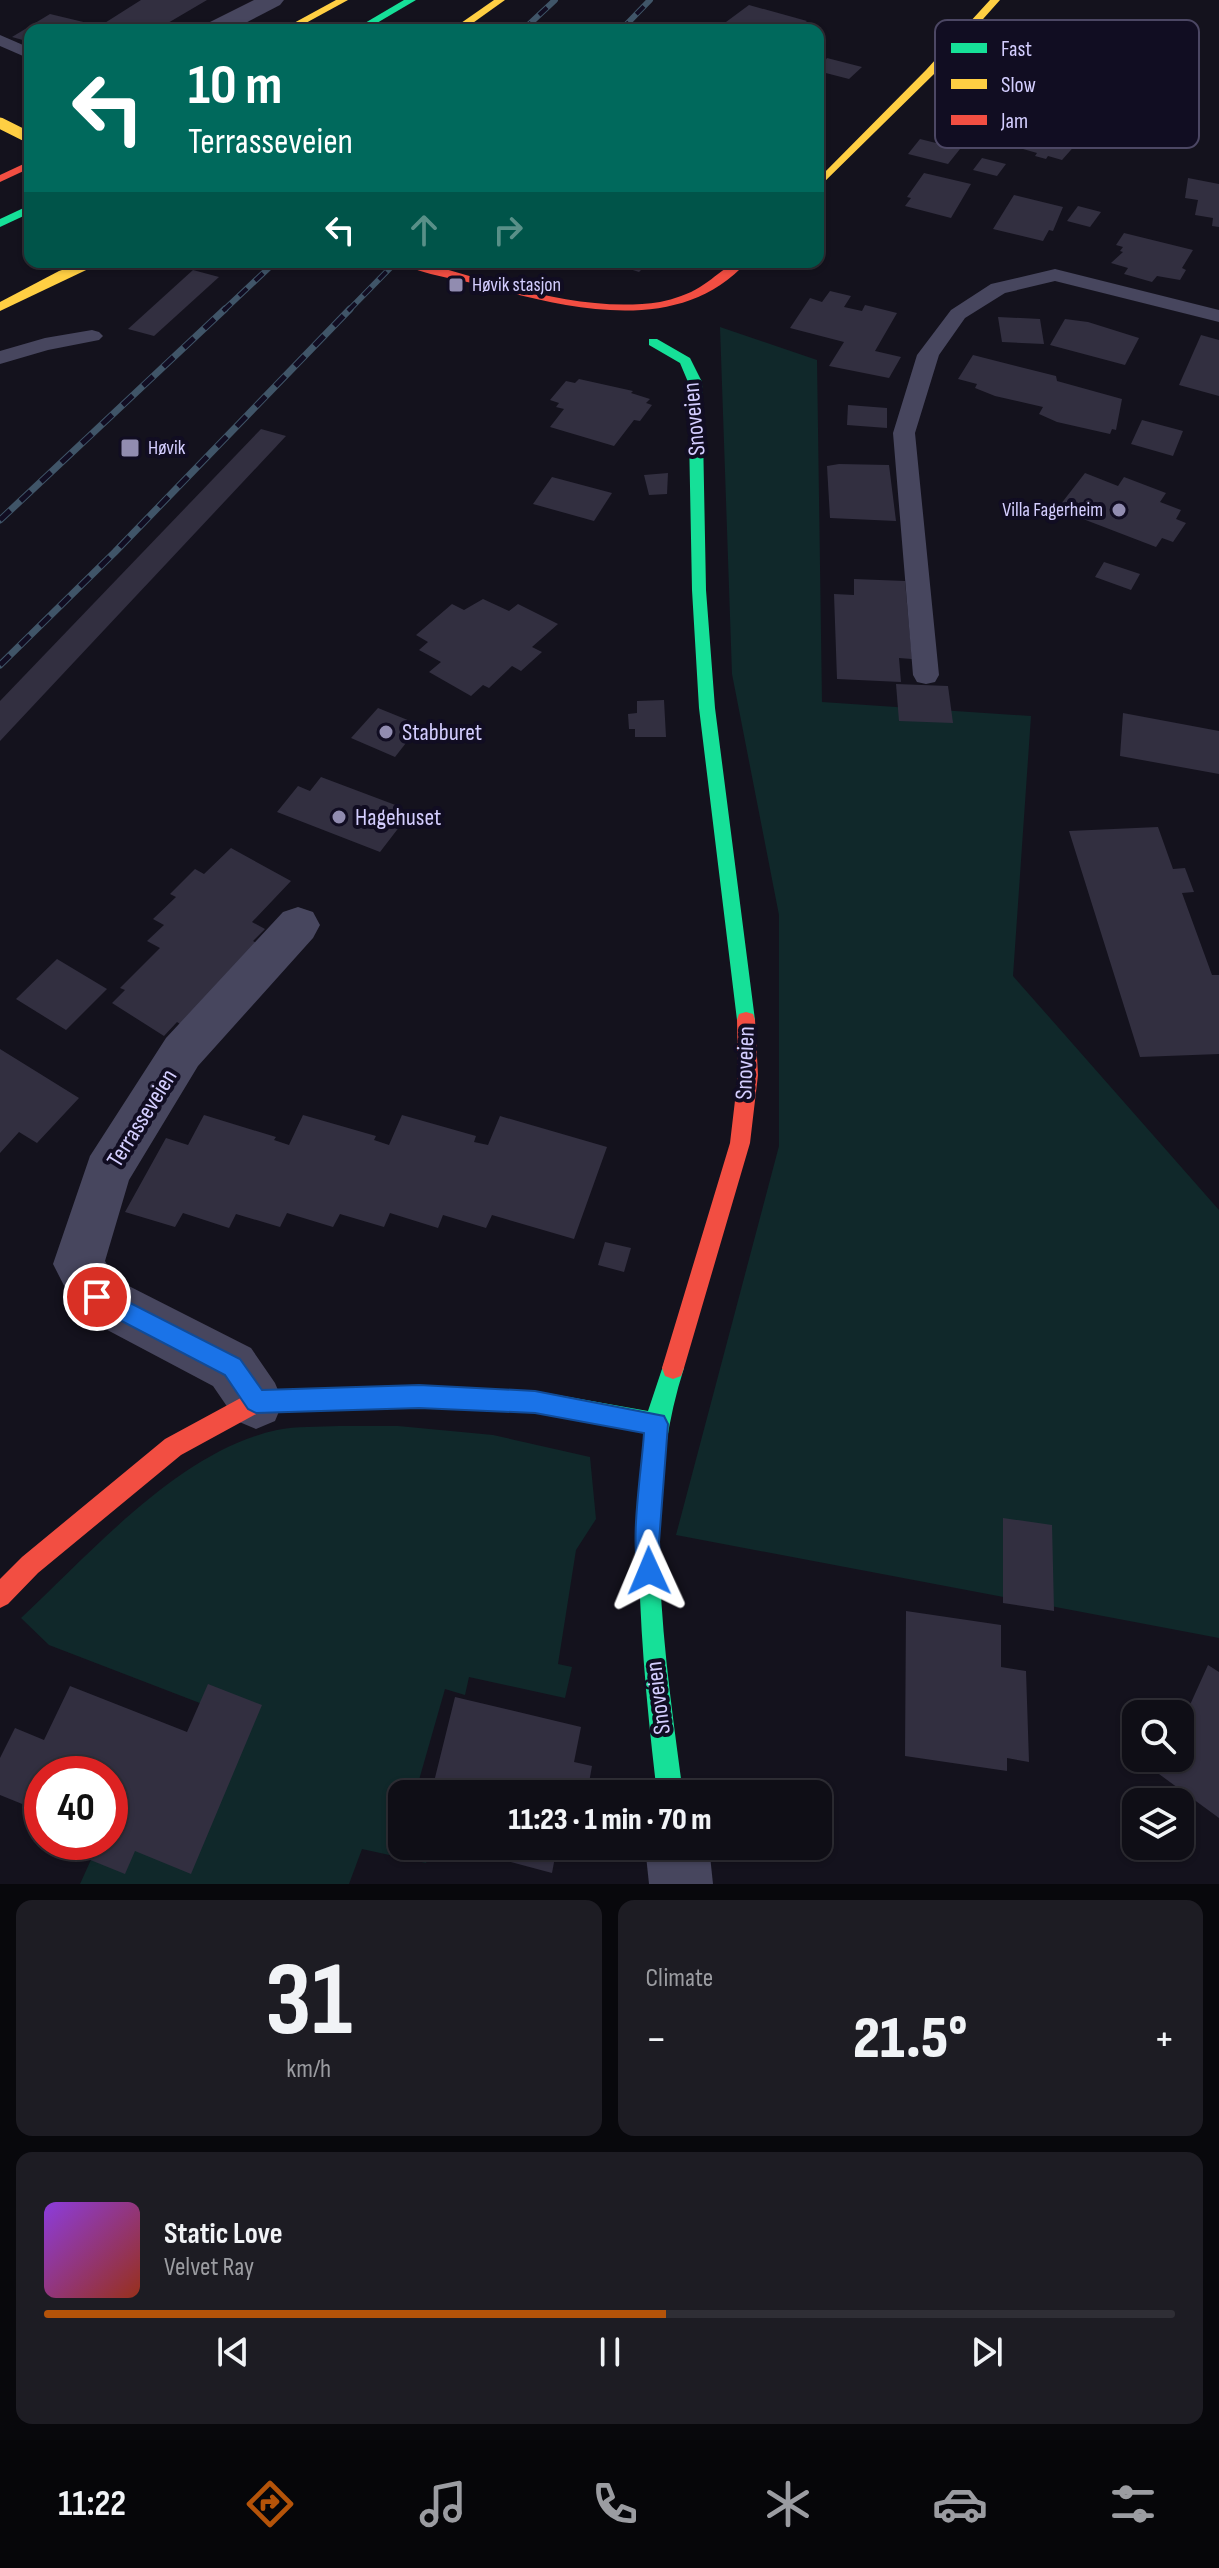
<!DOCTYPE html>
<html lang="en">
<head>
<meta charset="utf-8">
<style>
  :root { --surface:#0f0e16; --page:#1d1c23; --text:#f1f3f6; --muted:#9b9ca1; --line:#2f2e35; --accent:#b45309 }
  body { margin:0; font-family:"Sofia Sans Condensed",sans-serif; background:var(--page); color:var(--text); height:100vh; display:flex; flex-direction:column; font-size:30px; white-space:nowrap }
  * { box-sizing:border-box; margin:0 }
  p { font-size:26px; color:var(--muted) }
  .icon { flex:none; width:44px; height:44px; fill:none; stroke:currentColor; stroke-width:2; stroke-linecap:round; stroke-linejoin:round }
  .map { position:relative; height:1884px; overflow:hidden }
  .side { display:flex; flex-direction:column; gap:16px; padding:16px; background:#08080c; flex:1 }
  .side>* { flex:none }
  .banner { position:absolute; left:24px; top:24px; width:800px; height:244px; border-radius:16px; box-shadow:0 2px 6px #0004,0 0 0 2px var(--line); background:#00695c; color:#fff; overflow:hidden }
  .buttons { position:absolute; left:1122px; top:1700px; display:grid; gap:16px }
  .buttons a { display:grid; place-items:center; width:72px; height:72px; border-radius:16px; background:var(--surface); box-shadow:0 2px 6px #0004,0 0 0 2px var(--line); font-size:40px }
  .speed { position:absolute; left:24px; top:1756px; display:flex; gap:16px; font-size:40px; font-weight:700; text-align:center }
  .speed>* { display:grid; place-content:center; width:104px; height:104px; border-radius:50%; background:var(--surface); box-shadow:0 2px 6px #0004,0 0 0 2px var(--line); line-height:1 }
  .speed .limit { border:12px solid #d22; background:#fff; color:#111 }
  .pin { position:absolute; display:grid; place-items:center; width:68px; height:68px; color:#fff; margin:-34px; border:4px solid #fff; border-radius:50%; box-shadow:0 2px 8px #0007 }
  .me { position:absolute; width:88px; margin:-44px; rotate:359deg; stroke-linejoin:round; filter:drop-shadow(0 0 6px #0008) }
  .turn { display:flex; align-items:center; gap:28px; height:168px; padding:0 32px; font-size:36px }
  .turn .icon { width:104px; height:104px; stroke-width:2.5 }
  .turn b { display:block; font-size:56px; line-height:68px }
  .lanes { display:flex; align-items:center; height:76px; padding:0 32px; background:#0003; justify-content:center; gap:40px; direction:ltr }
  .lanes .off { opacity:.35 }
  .big { font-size:60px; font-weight:800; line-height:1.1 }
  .side .card { flex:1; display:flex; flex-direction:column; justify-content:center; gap:12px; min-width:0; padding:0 28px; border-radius:16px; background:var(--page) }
  .side .dial { align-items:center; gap:0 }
  .dial b { font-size:104px; line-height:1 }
  .song { display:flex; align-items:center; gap:24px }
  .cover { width:96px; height:96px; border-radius:12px; background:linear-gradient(135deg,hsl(270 70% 55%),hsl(10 70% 35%)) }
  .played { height:8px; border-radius:4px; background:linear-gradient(90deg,var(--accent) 55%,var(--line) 55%) }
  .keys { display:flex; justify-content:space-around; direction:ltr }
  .heat { display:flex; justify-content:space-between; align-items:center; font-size:44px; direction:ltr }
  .side .tiles { flex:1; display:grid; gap:16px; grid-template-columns:1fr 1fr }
  .card:last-child { grid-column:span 2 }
  .trip { position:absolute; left:388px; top:1780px; width:444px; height:80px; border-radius:16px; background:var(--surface); box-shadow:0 2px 6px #0004,0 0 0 2px var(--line); font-weight:800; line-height:80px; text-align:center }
  .tabs { display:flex; height:128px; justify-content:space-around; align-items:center; background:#060609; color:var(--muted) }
  .tabs .icon { width:56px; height:56px }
  .tabs .active { color:var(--accent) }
  .tabs b { font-size:36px; color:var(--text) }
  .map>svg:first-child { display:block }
  .green { fill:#10282a }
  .building { fill:#322f40 }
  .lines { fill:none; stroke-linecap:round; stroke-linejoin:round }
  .lane { fill:#47465e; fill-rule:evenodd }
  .street { fill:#47465e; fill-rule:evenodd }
  .fast { fill:#16e098; fill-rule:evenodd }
  .slow { fill:#ffcf43; fill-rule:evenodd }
  .jam { fill:#f24e42; fill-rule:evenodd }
  .rail-far1-casing { stroke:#405568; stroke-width:6 }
  .rail-casing { stroke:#405568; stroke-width:7 }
  .rail-far1 { stroke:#110d22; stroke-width:4; stroke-dasharray:11; stroke-linecap:butt }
  .rail { stroke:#110d22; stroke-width:5; stroke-dasharray:14; stroke-linecap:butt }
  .slow-bridge { stroke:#ffcf43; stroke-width:11 }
  .route { fill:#1a73e8; stroke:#114b97; stroke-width:2 }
  .poi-dot { fill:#918cb0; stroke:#110d22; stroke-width:3 }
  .labels { text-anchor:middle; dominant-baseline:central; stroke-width:8; stroke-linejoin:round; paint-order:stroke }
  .far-poi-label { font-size:20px; fill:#d4ceff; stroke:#110d22; text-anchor:start }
  .street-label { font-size:24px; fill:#d4ceff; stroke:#110d22 }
  .poi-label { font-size:24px; fill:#d4ceff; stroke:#110d22; text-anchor:start }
  .key { fill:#110d22; stroke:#4c4764; stroke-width:2 }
  .key-label { font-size:22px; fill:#d4ceff }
</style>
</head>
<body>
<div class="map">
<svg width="1219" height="1884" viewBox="0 0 1219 1884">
  <rect width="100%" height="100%" fill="#14121d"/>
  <!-- green -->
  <g class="green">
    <path d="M 720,327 L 817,360 L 822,702 L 1031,716 L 1013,976 L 1219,1210 L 1219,1638 L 676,1535 L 779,1146 L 779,915 L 732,674 Z"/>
    <path d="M 339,1426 L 398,1426 L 493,1435 L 590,1457 L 596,1519 L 576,1550 L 558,1664 L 572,1667 L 565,1698 L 469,1677 L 465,1695 L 445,1689 L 415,1794 L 402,1794 L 402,1846 L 433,1846 L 426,1863 L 362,1849 L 349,1884 L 80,1884 L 94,1853 L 121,1863 L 244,1720 L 49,1645 L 21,1618 C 92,1552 179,1451 277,1430 C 296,1426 319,1427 339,1426 Z"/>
  </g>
  <!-- building -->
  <g class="building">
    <path d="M 141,0 L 207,0 L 156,30 L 30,30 L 30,42 L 12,37 L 50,14 L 100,26 Z"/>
    <path d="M 749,5 L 807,21 L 796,30 L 756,30 L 726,22 Z"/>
    <path d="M 827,58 L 862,67 L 849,79 L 818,71 Z"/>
    <path d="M 1016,124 L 1059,135 L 1065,127 L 1095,136 L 1088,144 L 1078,142 L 1062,160 L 1048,156 L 1046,159 L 1035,156 L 1037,153 L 998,142 Z"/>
    <path d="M 920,139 L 960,149 L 948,164 L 908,154 Z"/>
    <path d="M 982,158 L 1006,164 L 997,176 L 973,170 Z"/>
    <path d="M 924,173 L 971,184 L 951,218 L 905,206 L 911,198 L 907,197 Z"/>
    <path d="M 1188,178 L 1219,184 L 1219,227 L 1212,226 L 1213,218 L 1195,215 L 1198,200 L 1185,198 Z"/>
    <path d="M 1014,195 L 1063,207 L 1053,231 L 1049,230 L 1043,241 L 993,229 Z"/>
    <path d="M 1078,206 L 1101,212 L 1090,227 L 1067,221 Z"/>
    <path d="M 1124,233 L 1193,250 L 1182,268 L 1186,270 L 1180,280 L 1157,276 L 1152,282 L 1124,274 L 1128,268 L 1111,263 L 1123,252 L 1120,251 L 1123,247 L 1116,245 Z"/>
    <path d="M 608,262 L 649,262 L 639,272 Z"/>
    <path d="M 193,270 L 219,277 L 154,336 L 128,329 Z"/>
    <path d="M 830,291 L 851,296 L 844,307 L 862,311 L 865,305 L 897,313 L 875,351 L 901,357 L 889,378 L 829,366 L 844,342 L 790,328 L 810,298 L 822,302 Z"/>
    <path d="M 998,317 L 1040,319 L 1044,344 L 1002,342 Z"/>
    <path d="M 1065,319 L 1088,322 L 1139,338 L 1125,365 L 1050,345 Z"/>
    <path d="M 1201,335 L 1219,340 L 1219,396 L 1179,385 Z"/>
    <path d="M 973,355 L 1056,376 L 1057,381 L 1122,399 L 1116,430 L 1112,429 L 1110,434 L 1057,422 L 1039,414 L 1043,407 L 995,396 L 975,388 L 977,384 L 958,379 Z"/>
    <path d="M 579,379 L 633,391 L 631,393 L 650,399 L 646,403 L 652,405 L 640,421 L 634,420 L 614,446 L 550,427 L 564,409 L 556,407 L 559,403 L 550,400 L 566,381 L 575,383 Z"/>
    <path d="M 848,405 L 887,408 L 887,428 L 847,425 Z"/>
    <path d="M 1142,420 L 1183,431 L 1173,456 L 1131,444 Z"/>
    <path d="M 261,429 L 286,436 L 0,741 L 0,701 Z"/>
    <path d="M 839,464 L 889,465 L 896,521 L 830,518 L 827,466 Z"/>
    <path d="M 668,473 L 667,494 L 649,495 L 644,475 Z"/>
    <path d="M 1085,473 L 1118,486 L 1124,477 L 1166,493 L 1160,502 L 1181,510 L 1176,519 L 1186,523 L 1173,542 L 1162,538 L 1156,547 L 1057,509 Z"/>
    <path d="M 552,477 L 612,493 L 594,521 L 533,504 Z"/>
    <path d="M 1104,562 L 1140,574 L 1131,590 L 1095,577 Z"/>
    <path d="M 854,579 L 905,581 L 912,659 L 899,658 L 901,682 L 837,679 L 834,594 L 854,595 Z"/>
    <path d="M 483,599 L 509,611 L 518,604 L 558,624 L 532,647 L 542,652 L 521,671 L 512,666 L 489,688 L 483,685 L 471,696 L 429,672 L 441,662 L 419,650 L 428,642 L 416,635 L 452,604 L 464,610 Z"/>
    <path d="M 896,684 L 948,686 L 953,723 L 899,721 Z"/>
    <path d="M 664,700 L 666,737 L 635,737 L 635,729 L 629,729 L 628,714 L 637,713 L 637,701 Z"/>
    <path d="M 378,708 L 420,725 L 395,757 L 351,738 Z"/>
    <path d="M 1123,713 L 1219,731 L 1219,774 L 1120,756 Z"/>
    <path d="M 321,777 L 398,806 L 387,821 L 400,826 L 380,852 L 277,812 L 298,786 L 310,791 Z"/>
    <path d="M 1158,827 L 1173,869 L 1185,868 L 1194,892 L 1182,893 L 1212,975 L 1219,975 L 1219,1054 L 1140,1057 L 1069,831 Z"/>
    <path d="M 231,848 L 291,881 L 252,922 L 265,929 L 253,941 L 262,946 L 185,1027 L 177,1022 L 164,1036 L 112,1003 L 125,990 L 120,988 L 160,948 L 147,941 L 164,925 L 153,919 L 176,897 L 170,894 L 195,869 L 204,874 Z"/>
    <path d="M 57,959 L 107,989 L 66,1030 L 16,999 Z"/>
    <path d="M 0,1049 L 79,1098 L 37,1143 L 19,1132 L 0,1153 Z"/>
    <path d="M 204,1115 L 276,1137 L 274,1140 L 289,1145 L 303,1115 L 376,1136 L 374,1140 L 389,1145 L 402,1115 L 476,1136 L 474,1142 L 488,1145 L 500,1116 L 607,1147 L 574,1239 L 492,1215 L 486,1228 L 443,1215 L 438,1228 L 390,1213 L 384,1227 L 340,1214 L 333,1227 L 287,1213 L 280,1227 L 236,1214 L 229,1228 L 183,1213 L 175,1227 L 125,1212 L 166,1138 L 188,1145 Z"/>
    <path d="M 605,1242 L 631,1248 L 624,1272 L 598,1265 Z"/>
    <path d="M 1003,1518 L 1052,1525 L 1054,1611 L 1003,1603 Z"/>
    <path d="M 906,1611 L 1001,1625 L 1001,1667 L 1026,1671 L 1029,1762 L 1007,1758 L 1007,1771 L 905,1756 Z"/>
    <path d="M 1208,1665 L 1219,1672 L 1219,1818 L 1159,1774 L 1166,1758 L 1180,1758 L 1180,1727 Z"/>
    <path d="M 208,1684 L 262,1705 L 191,1874 L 135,1851 L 125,1874 L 83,1857 L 90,1842 L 110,1842 L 110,1774 L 42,1774 L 42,1812 L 0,1795 L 0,1758 L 15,1728 L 44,1740 L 70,1686 L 187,1732 Z"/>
    <path d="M 455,1697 L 581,1727 L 574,1762 L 592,1766 L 587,1794 L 431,1794 Z"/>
    <path d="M 450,1846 L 557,1846 L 552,1873 Z"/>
  </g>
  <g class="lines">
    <!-- lane -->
    <g class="lane">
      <path d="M 0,35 L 30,48 L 30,59 L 0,46 Z"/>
      <path d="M 1055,269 L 1219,310 L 1219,322 L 1055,281 L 1005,293 L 965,318 L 939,355 L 915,433 L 939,675 L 935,682 L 926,684 L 917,682 L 913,675 L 893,433 L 917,355 L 951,310 L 991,284 Z"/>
      <path d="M 92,330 L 99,332 L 103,336 L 99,340 L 48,350 L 0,364 L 0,351 L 45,338 Z"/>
    </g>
    <!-- street -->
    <g class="street">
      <path d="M 254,0 L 284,0 L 280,5 L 232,30 L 201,30 L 204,25 Z"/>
      <path d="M 298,907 L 313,912 L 320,925 L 313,938 L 198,1066 L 129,1180 L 105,1261 L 115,1279 L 251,1348 L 275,1383 L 283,1402 L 275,1421 L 256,1429 L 237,1421 L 213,1386 L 79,1315 L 53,1264 L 90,1156 L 166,1038 L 283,912 Z"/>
      <path d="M 645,1846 L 709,1846 L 713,1884 L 649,1884 Z"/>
    </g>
    <!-- fast -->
    <g class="fast">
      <path d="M 404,0 L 416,0 L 365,30 L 353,30 Z"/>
      <path d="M 30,205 L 30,213 L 0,227 L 0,219 Z"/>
      <path d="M 649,339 L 657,339 L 690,358 L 702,382 L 706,590 L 715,708 L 755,1020 L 753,1026 L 746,1028 L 739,1026 L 737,1020 L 699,708 L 692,590 L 688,382 L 680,363 L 649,345 Z"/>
      <path d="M 673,1357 L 681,1360 L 684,1368 C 640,1504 665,1655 683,1794 L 657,1794 C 643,1673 632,1554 644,1433 L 535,1413 L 407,1407 L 399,1404 L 396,1396 L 399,1388 L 407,1385 L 535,1391 L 648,1411 L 665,1360 Z"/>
    </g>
    <!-- slow -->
    <g class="slow">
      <path d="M 336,0 L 348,0 L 293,30 L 281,30 Z"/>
      <path d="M 494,0 L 505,0 L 463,30 L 451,30 Z"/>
      <path d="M 990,0 L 1000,0 L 934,74 L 818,188 L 818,179 L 926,70 Z"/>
      <path d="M 86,262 L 103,262 L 0,311 L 0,302 L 59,271 Z"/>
    </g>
    <!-- jam -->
    <g class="jam">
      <path d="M 30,161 L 30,168 L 0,182 L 0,175 Z"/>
      <path d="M 400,262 L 420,262 C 495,282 581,314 660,302 C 674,299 689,294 700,287 C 717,277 727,262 747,262 C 677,339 563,307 476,284 C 455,279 416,273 400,262 Z"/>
      <path d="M 746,1012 L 753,1014 L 755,1020 L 758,1075 L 750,1143 L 684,1368 L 681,1376 L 673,1379 L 665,1376 L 662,1368 L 730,1143 L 738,1075 L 737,1020 L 739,1014 Z"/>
      <path d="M 407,1385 L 415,1388 L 418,1396 L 415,1404 L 407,1407 L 258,1413 L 181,1455 L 38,1573 L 8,1604 L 0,1608 L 0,1579 L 22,1557 L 165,1439 L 248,1394 L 256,1391 Z"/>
    </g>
    <defs>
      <g id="rail-far1">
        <path d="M 523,30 L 555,0"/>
        <path d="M 621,30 L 650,0"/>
        <path d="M 223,311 L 275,262"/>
        <path d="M 348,311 L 396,262"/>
      </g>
      <g id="rail">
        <path d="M 0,520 L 225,309"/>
        <path d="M 0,665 L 115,552 L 350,309"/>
      </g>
    </defs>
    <!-- rail-far1 casing -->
    <use href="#rail-far1" class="rail-far1-casing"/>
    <!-- rail casing -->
    <use href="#rail" class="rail-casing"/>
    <!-- rail-far1 -->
    <use href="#rail-far1" class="rail-far1"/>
    <!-- rail -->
    <use href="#rail" class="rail"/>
    <!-- slow-bridge -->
    <path class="slow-bridge" d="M 0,123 L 24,135"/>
  </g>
  <!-- route -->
  <path class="route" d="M 97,1286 L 240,1359 L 262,1390 L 419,1385 L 535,1391 L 664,1416 L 668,1424 L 659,1542 L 661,1571 L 657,1579 L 649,1583 L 641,1579 C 628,1548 642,1469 644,1433 L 535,1413 L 419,1408 L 256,1413 L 248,1409 L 225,1375 L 89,1304 L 86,1297 L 89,1289 Z"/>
  <!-- markers -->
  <g class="poi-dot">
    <rect x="448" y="277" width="16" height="16" rx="4"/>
    <rect x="120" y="438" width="20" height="20" rx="4"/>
    <circle cx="1119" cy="510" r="8"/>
    <circle cx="386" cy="732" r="8"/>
    <circle cx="339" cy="817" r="8"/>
  </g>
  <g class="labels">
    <!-- far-poi labels -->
    <g class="far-poi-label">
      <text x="472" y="285">Høvik stasjon</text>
      <text x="148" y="448">Høvik</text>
      <text x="1103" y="510" text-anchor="end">Villa Fagerheim</text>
    </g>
    <!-- street labels -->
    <g class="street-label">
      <text transform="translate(694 419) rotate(-95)">Snoveien</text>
      <text transform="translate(745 1063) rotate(-88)">Snoveien</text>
      <text transform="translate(142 1118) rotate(-58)">Terrasseveien</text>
      <text transform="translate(658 1698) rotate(-97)">Snoveien</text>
    </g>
    <!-- poi labels -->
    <g class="poi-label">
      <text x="402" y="732">Stabburet</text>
      <text x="355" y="817">Hagehuset</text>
    </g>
  </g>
  <!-- legend -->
  <rect x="935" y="20" width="264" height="128" rx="12" class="key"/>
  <rect x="951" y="43" width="36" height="10" fill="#16e098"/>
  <rect x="951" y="79" width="36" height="10" fill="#ffcf43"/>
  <rect x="951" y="115" width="36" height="10" fill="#f24e42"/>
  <g class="key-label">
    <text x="1001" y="56">Fast</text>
    <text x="1001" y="92">Slow</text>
    <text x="1001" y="128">Jam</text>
  </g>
</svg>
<div class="buttons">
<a><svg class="icon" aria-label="search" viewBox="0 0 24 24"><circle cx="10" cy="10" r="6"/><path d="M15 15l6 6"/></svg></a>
<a><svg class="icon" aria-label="layers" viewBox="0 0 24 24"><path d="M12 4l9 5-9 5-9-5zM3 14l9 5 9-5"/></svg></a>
</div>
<div class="speed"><div class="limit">40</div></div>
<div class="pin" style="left:97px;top:1297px;background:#d93025"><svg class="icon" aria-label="arrive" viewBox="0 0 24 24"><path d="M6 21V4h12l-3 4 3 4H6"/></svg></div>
<svg class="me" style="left:649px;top:1571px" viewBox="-20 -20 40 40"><path d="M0-17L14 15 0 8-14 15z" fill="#1a73e8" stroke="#fff" stroke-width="4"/></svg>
<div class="trip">11:23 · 1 min · 70 m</div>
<div class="banner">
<div class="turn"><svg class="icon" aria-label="left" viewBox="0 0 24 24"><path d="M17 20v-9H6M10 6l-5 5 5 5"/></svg><div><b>10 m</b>Terrasseveien</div></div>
<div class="lanes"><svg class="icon" aria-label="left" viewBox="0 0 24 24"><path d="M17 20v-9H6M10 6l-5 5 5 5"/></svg><svg class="icon off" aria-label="ahead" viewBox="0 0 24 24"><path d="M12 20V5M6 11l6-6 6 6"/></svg><svg class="icon off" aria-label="right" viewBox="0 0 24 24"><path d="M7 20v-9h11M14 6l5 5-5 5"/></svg></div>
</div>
</div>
<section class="side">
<div class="tiles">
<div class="card dial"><b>31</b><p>km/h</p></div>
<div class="card"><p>Climate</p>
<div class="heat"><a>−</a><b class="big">21.5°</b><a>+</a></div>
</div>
<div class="card">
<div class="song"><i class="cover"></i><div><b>Static Love</b><p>Velvet Ray</p></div></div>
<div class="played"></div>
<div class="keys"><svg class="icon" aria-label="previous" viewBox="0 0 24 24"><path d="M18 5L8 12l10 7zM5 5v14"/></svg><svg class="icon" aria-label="pause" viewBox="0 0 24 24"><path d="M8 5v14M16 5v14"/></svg><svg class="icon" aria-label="next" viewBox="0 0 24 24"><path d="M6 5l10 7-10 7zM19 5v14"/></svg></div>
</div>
</div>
</section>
<nav class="tabs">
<b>11:22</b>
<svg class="icon active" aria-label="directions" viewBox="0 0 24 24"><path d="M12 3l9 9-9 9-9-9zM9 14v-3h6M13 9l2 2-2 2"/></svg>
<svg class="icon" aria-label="music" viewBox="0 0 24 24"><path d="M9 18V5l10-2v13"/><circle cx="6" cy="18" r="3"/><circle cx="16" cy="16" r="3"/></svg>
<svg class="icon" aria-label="phone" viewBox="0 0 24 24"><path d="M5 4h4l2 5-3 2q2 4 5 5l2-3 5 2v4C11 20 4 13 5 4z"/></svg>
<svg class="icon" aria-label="climate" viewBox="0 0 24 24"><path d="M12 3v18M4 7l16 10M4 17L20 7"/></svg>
<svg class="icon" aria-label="car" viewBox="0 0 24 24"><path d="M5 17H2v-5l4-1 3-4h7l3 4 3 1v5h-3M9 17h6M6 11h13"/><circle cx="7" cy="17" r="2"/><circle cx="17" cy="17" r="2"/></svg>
<svg class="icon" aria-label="filters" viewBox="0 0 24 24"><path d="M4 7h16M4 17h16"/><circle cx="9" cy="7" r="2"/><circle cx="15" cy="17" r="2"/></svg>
</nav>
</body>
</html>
